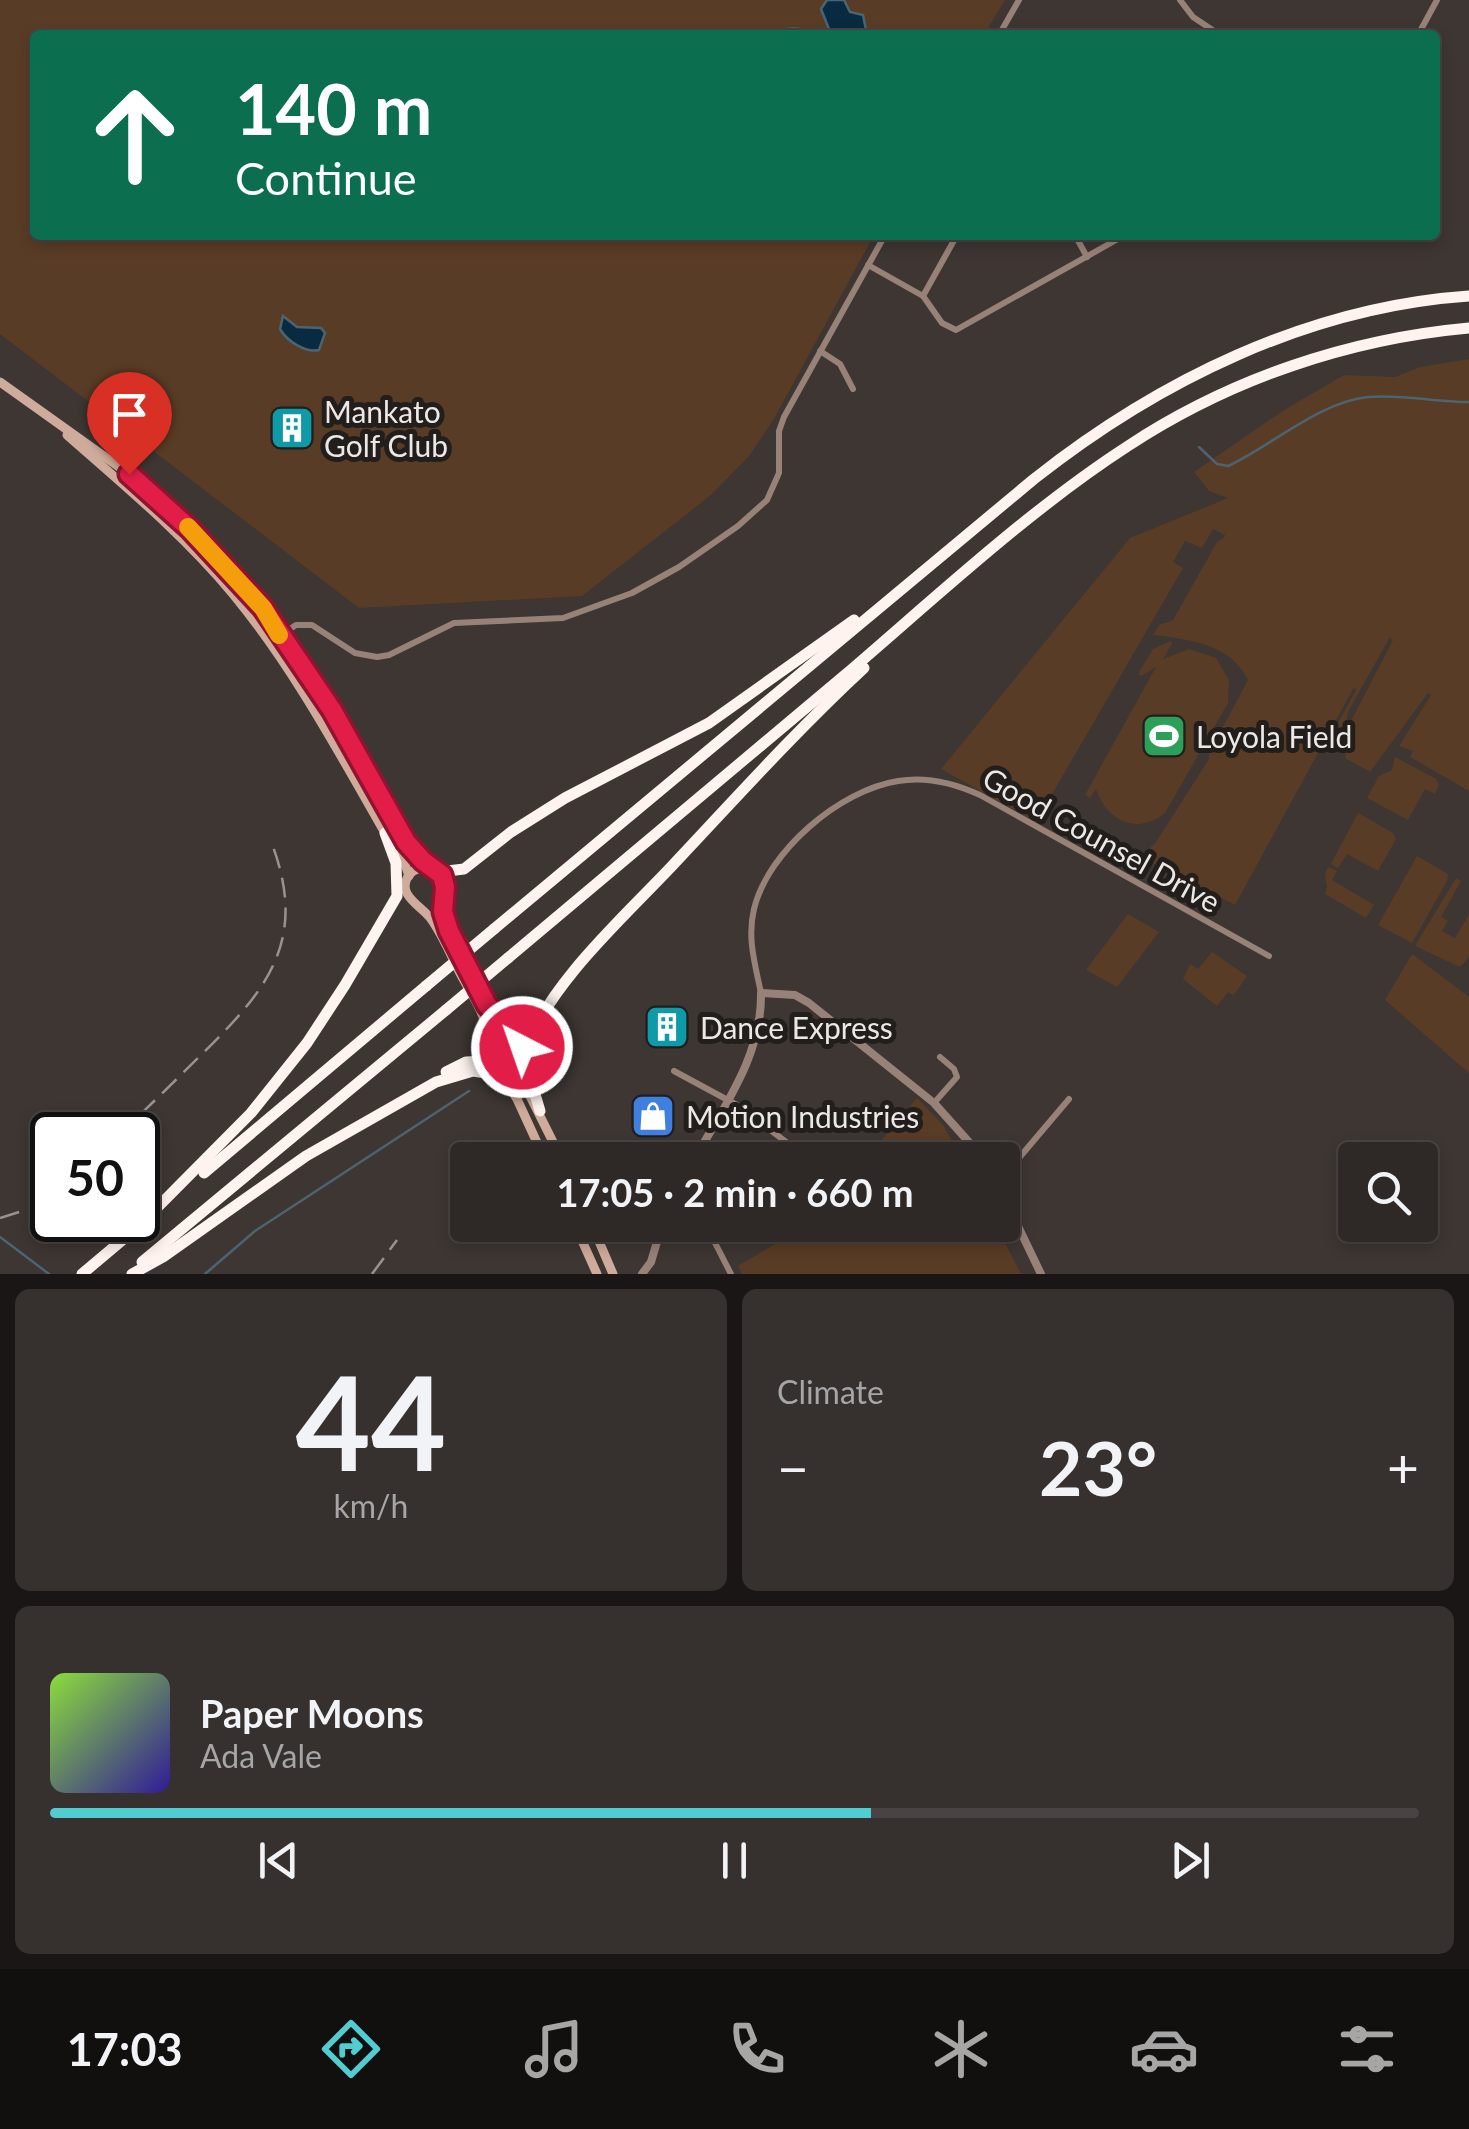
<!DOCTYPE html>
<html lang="en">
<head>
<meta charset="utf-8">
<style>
  :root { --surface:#2e2826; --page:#36302e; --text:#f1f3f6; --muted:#a7a6a7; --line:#494443; --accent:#51ccd1 }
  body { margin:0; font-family:Lato,sans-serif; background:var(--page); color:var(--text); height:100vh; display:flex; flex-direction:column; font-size:38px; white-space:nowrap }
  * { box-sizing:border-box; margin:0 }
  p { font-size:32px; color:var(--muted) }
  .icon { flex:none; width:55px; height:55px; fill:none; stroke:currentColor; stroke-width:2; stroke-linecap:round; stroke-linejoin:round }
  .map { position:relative; height:1274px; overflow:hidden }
  .side { display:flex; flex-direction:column; gap:15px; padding:15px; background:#191615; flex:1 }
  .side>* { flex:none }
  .guide { position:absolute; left:30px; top:30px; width:1410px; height:210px; border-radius:10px; box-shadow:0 5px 15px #0003,0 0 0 2px var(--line); background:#0b6e4f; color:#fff; overflow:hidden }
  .controls { position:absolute; left:1338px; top:1142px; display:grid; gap:20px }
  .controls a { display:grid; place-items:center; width:100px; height:100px; border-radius:10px; background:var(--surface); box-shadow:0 5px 15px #0003,0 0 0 2px var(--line); font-size:50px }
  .speed { position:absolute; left:30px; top:1112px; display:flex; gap:20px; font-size:50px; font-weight:700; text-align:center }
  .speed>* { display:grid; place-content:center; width:130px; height:130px; border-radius:50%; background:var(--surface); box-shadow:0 5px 15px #0003,0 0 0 2px var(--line); line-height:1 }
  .speed .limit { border:5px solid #111; border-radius:15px; background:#fff; color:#111 }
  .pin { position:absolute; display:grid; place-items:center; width:85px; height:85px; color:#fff; margin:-102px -42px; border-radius:50% 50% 50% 0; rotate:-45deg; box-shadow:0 0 10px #0007 }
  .pin .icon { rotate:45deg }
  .me { position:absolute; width:110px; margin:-55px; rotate:319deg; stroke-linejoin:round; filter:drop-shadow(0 0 8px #0008) }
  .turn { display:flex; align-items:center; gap:35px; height:210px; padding:0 40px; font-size:45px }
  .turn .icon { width:130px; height:130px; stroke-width:2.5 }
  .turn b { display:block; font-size:70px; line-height:85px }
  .big { font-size:75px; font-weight:700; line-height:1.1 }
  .side .tile { flex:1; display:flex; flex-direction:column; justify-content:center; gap:15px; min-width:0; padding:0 35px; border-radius:15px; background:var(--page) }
  .side .dial { align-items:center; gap:0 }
  .dial b { font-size:130px; line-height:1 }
  .song { display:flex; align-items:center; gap:30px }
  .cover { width:120px; height:120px; border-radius:15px; background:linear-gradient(135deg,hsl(90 70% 55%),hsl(250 70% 35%)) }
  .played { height:10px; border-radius:5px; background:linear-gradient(90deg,var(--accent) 60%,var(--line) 60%) }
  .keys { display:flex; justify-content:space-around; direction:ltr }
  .heat { display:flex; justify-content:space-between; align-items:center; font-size:55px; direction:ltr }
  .side .tiles { flex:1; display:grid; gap:15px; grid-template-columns:1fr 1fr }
  .tile:last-child { grid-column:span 2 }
  .trip { position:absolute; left:450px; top:1142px; width:570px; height:100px; border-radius:10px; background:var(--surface); box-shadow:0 5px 15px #0003,0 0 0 2px var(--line); font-weight:700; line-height:100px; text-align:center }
  .dock { display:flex; height:160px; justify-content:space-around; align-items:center; background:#12100f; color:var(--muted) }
  .dock .icon { width:70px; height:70px }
  .dock .active { color:var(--accent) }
  .dock b { font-size:45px; color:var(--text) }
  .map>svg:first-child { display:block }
  .green { fill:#593c25 }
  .water { fill:#082b41; stroke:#4c6472; stroke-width:2.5 }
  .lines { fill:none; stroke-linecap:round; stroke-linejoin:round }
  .stream { stroke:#4c6472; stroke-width:2.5 }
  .minor { stroke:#988278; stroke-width:6 }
  .tertiary { stroke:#988278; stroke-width:8 }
  .secondary { stroke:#cfab9b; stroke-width:9 }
  .motorway { stroke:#fef3ee; stroke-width:11 }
  .rail { stroke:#999390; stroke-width:2.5; stroke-dasharray:20 10; stroke-linecap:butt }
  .motorway-bridge { stroke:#fef3ee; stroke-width:11 }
  .route-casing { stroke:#92132f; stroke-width:25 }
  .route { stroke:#e11d48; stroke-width:18 }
  .slow { stroke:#f59e0b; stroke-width:18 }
  .labels { text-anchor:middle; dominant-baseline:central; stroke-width:10; stroke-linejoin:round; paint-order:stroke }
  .poi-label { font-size:30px; fill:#ece8e5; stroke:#211e1c; text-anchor:start }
  .street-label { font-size:30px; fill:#ece8e5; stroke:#211e1c }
</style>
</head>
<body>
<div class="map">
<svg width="1469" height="1274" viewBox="0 0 1469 1274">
  <rect width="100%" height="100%" fill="#3d3632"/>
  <!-- green -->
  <g class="green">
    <path d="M 0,0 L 1005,0 L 984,35 L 35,35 L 35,235 L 874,235 L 775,417 L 749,456 L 711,495 L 582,596 L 359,608 L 0,334 Z"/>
    <path d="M 1469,359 L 1469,791 L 1410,757 L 1413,751 L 1399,746 L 1431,695 L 1428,693 L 1370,772 L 1345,758 L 1351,721 L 1393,640 L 1390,637 L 1348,712 L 1342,749 L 1333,741 L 1330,745 L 1327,743 L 1356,690 L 1354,687 L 1235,905 L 1165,867 L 1148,862 L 1145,853 L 1156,842 L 1209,759 L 1209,753 L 1248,680 C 1231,644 1188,639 1153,635 L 1159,625 L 1173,620 L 1217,542 L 1224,538 L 1225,535 L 1213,529 L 1202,548 L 1185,541 L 1173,562 L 1183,568 L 1036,822 L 941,769 L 1130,538 L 1228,498 L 1209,491 L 1194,472 L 1284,410 L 1344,375 L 1395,377 L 1420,367 Z"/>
    <path d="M 1171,641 L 1172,644 L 1163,659 L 1189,649 L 1216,658 L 1229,680 L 1228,703 L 1165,813 C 1137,836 1106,820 1096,789 L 1090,798 L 1085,795 L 1156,667 L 1141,676 L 1138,674 L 1153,649 Z"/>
    <path d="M 1395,757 L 1436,779 L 1439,785 L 1435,794 L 1425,789 L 1408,820 L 1367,798 L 1379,776 L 1392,770 Z"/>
    <path d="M 1358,813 L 1393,833 L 1396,839 L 1378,871 L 1347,854 L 1338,868 L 1331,864 Z"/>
    <path d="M 1417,856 L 1448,874 L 1447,881 L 1412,943 L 1378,925 Z"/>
    <path d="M 1328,867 L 1337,871 L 1332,880 L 1374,905 L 1366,918 L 1325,894 L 1327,886 L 1325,874 Z"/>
    <path d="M 1456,878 L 1461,881 L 1441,917 L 1448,921 L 1442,931 L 1455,938 L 1469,914 L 1469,957 L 1460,967 L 1415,946 Z"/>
    <path d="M 1128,914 L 1159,932 L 1117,987 L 1086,970 Z"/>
    <path d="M 1212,952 L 1247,976 L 1234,995 L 1228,992 L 1217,1006 L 1183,979 L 1190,964 L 1198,969 Z"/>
    <path d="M 1412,954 L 1469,997 L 1469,1073 L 1385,1000 Z"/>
    <path d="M 917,1098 L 944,1126 L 962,1160 L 865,1160 Z"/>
    <path d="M 807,1225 L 996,1225 L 1021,1274 L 742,1274 L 738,1266 Z"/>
  </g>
  <!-- water -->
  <g class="water">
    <path d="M 827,0 L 844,0 L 850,12 L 863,15 L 867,35 L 772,35 C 784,25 804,28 817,34 L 826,33 L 829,29 L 821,9 Z"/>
    <path d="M 283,316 L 297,327 L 321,328 L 325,333 L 319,350 C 305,353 287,341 280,329 Z"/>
  </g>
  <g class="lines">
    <!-- stream -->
    <g class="stream">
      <path d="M 1199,447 L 1217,464 L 1228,466 C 1271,446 1319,402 1368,397 C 1401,394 1436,402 1469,402"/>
      <path d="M 0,1237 L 49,1274"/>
      <path d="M 205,1274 L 255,1231 L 469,1091"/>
    </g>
    <!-- minor -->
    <g class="minor">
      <path d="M 1180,0 L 1193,17 L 1220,35"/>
      <path d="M 999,35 L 1019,0"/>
      <path d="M 1418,35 L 1437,0"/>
      <path d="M 1075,235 L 1087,257"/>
      <path d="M 868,265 L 923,296 L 942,323 L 956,330 L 1125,235"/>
      <path d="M 923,296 L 957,235"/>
      <path d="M 820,351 L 840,364 L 853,389"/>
      <path d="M 269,643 L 296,625 L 312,625 L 355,653 L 377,657 L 389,655 L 454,623 L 563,618 L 632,593 L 679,567 L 738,526 L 767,500 L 779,473 L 779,431 L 784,417 L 885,235"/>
      <path d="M 761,993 C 755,964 747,938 754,909 C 768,851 840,790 898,781 C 927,776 954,783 980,795 L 1269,956"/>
      <path d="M 674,1071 L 737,1105 L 810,1160"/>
      <path d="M 934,1103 L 957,1077 L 954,1069 L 940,1057"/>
      <path d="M 1002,1178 L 1069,1099"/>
      <path d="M 702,1225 L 711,1235 L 731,1274"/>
    </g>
    <!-- tertiary -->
    <g class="tertiary">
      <path d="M 694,1160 C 724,1106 762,1056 761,993 L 795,995 L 809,1003 L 934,1103 L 985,1160"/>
      <path d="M 1002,1193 L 1041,1274"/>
      <path d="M 642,1274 L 651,1262 L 662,1225"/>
    </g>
    <!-- secondary -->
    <g class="secondary">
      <path d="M 0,382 L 129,474 L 209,548 L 263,608 L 332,710 L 406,842 L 423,861 L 441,875 L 445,887 L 443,912 L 449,931 L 487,1005 L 517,1035 L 523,1052 L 509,1067 C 474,1073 488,1043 485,1024 C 482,1008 468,989 461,975 C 451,956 443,936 431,919 C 422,906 395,895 409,875 C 415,868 422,867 430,867"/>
      <path d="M 67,435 C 125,486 184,535 233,594 C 293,667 338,751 385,833 L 401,852 L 409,876"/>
      <path d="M 518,1061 L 521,1078 L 562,1160"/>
      <path d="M 504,1079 L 517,1099 L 545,1160"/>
      <path d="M 575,1225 L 597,1274"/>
      <path d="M 592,1225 L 613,1274"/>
    </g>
    <!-- motorway -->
    <g class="motorway">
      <path d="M 439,872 L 464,869 L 511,832 L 565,798 L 709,723 L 854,620"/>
      <path d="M 494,929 L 1034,479 C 1158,381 1308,307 1469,296"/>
      <path d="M 508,958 C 621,864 733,769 845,675 C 935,598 1029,510 1128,446 C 1230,379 1348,339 1469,328"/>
      <path d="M 533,1042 L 529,1074 L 540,1111"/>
      <path d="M 523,1052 C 553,980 618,923 671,867 C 734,800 796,731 864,668"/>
      <path d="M 446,1072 L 466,1062 L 487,1061"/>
      <path d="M 204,1173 L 426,986"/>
      <path d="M 134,1231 L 251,1113 L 307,1043 L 345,985 L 397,896 L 396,863 L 385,833"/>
      <path d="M 142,1262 L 446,1010"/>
      <path d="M 82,1274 L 139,1226"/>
      <path d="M 132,1274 L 163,1257 L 306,1156 L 436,1082 L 473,1071 L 486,1073 L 506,1083"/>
    </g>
    <!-- rail -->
    <g class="rail">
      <path d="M 119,1135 C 147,1108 175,1081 202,1054 C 268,989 308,940 272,844"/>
      <path d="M 0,1218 L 35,1207 L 52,1196"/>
      <path d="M 372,1274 L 397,1240"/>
    </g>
    <!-- motorway-bridge -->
    <g class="motorway-bridge">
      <path d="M 426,986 L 494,929"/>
      <path d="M 446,1010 L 508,958"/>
    </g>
  </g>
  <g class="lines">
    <defs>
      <path id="route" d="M 129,474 L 190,529 L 263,608 L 332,710 L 406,842 L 423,861 L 442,875 L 445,887 L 443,912 L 449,931 L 487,1005 L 517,1036 L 522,1047"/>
    </defs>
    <!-- route casing -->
    <use href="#route" class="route-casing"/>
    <!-- route -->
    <use href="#route" class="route"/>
    <!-- slow -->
    <path class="slow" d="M 188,527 L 263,608 L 279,635"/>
  </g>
  <!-- icons -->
  <defs>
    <symbol id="building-square" viewBox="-11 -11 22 22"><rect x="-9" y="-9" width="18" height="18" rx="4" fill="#0f9aa8" stroke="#211e1c"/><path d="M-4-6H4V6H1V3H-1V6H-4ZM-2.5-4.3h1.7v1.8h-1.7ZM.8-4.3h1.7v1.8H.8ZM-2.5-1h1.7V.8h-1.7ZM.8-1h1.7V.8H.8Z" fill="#fff"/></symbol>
    <symbol id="stadium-square" viewBox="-11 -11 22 22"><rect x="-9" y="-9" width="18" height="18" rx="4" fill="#2e9e5b" stroke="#211e1c"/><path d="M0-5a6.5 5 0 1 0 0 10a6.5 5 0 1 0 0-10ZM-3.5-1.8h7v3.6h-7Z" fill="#fff"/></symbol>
    <symbol id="shop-square" viewBox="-11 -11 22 22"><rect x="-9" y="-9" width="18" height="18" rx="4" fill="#3f7fe0" stroke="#211e1c"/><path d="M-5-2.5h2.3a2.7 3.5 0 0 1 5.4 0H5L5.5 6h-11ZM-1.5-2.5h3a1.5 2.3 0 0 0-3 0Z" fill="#fff"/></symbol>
  </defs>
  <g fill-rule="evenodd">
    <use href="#building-square" x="267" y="403" width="50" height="50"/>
    <use href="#stadium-square" x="1139" y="711" width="50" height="50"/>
    <use href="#building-square" x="642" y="1002" width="50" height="50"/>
    <use href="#shop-square" x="628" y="1091" width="50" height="50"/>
  </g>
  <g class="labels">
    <!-- poi labels -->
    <g class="poi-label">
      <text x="324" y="411">Mankato<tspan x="324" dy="34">Golf Club</tspan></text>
      <text x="1196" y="736">Loyola Field</text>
      <text x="700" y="1027">Dance Express</text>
      <text x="686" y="1116">Motion Industries</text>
    </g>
    <!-- street labels -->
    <g class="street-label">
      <text transform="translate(1102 839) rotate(29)">Good Counsel Drive</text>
    </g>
  </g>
</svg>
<div class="controls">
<a><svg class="icon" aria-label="search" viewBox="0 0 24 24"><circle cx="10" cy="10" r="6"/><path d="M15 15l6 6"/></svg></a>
</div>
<div class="speed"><div class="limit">50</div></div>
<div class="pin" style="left:129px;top:474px;background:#d93025"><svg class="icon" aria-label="arrive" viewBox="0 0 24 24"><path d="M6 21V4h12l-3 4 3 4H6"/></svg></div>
<svg class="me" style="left:522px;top:1047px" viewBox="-20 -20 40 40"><circle r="17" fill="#e11d48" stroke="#fff" stroke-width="3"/><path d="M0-11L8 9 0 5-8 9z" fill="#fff"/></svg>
<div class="trip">17:05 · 2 min · 660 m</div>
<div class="guide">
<div class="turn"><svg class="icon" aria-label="ahead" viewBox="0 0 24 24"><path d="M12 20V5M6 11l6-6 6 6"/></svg><div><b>140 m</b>Continue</div></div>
</div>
</div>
<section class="side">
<div class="tiles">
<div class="tile dial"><b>44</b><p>km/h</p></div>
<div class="tile"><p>Climate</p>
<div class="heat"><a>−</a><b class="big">23°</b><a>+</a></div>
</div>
<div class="tile">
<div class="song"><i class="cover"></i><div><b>Paper Moons</b><p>Ada Vale</p></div></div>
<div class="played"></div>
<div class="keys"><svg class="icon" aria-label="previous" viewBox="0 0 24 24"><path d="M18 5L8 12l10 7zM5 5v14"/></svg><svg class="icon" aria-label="pause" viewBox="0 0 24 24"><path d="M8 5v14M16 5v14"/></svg><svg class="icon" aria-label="next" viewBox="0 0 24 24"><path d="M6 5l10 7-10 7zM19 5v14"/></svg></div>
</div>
</div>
</section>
<nav class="dock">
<b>17:03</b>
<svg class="icon active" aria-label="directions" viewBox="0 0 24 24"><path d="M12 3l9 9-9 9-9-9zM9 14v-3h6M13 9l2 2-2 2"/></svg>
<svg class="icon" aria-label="music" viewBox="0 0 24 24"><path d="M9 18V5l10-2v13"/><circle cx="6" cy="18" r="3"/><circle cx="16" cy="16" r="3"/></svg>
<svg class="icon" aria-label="phone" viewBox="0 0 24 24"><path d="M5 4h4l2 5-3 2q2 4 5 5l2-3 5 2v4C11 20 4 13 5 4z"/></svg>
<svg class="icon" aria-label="climate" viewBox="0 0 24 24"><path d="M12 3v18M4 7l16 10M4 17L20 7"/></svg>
<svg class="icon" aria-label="car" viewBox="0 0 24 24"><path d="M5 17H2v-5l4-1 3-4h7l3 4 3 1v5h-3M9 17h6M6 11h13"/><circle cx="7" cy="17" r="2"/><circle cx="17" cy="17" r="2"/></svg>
<svg class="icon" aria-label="filters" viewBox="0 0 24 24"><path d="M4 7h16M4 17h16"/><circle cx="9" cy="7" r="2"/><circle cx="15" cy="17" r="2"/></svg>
</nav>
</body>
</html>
